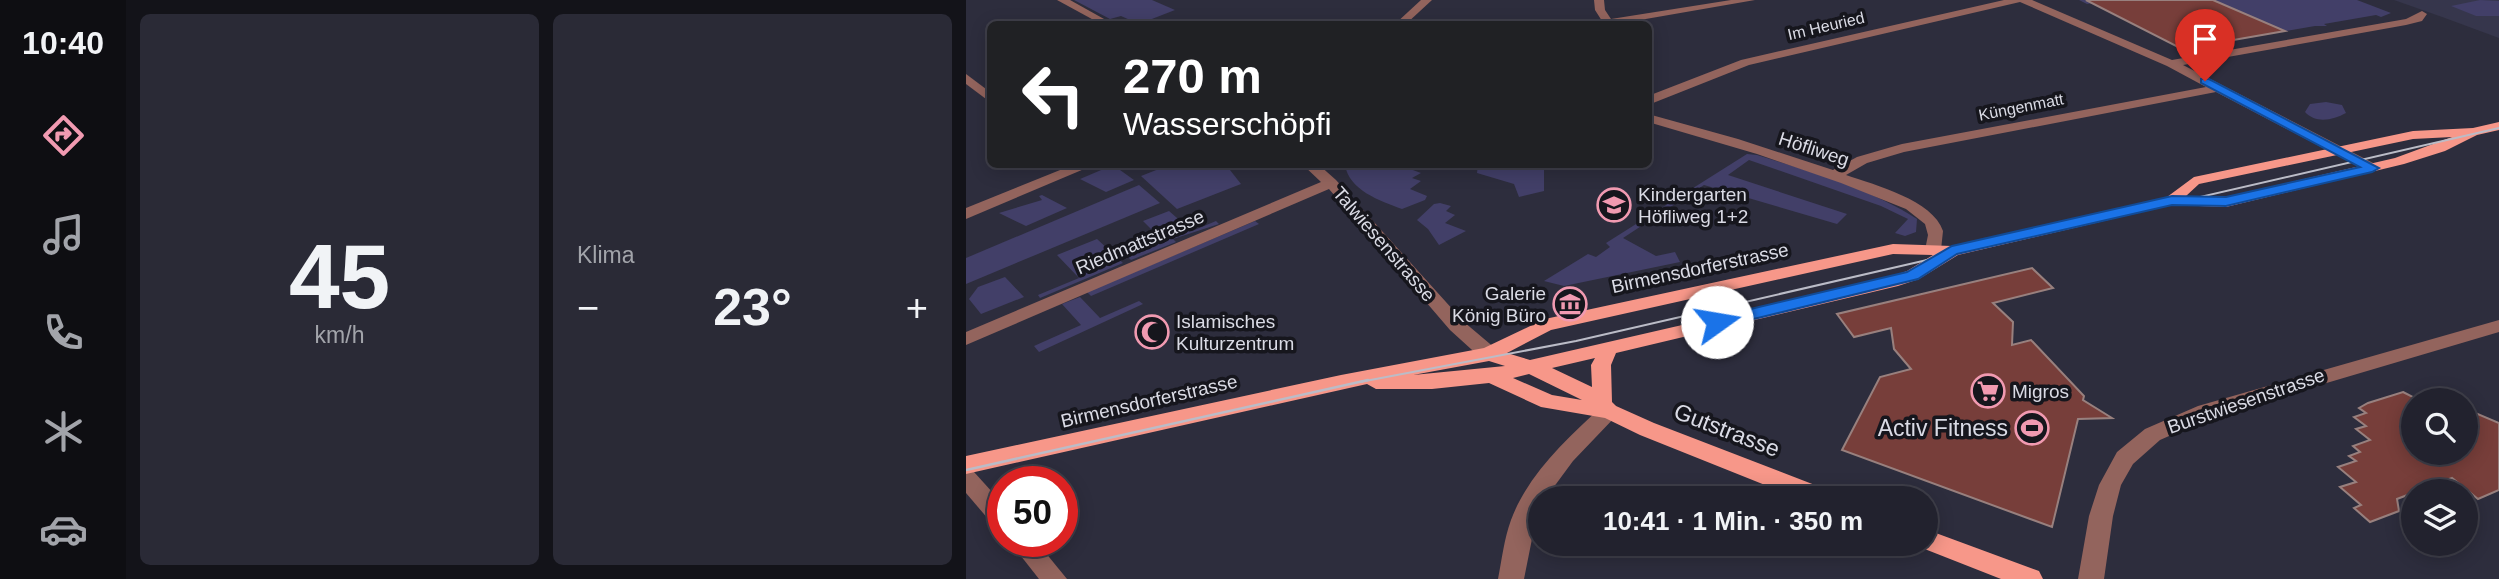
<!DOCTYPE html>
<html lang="de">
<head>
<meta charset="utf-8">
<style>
  :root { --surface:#22222e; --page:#2a2a36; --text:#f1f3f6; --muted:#a2a4aa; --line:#3f3f4a; --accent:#f19ab1 }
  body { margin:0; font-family:Arial,sans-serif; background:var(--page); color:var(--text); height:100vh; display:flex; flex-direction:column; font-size:26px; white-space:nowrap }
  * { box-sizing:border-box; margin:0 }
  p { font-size:23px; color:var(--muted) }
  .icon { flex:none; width:38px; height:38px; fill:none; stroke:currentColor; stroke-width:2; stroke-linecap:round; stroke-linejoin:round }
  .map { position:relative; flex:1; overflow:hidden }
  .side { display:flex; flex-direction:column; gap:14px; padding:14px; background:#131319; width:840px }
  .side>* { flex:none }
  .banner { position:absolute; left:21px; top:21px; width:665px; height:147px; border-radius:10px; box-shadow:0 4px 18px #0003,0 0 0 2px var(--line); background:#202124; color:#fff; overflow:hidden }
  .buttons { position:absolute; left:1435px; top:388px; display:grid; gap:14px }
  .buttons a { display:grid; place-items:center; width:77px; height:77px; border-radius:50%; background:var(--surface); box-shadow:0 4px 18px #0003,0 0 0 2px var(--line); font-size:35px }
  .speed { position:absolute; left:21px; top:466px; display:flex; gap:14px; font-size:35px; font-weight:700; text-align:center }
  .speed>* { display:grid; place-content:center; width:91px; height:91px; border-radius:50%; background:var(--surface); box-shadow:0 4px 18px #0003,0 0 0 2px var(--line); line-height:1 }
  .speed .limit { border:10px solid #d22; background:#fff; color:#111 }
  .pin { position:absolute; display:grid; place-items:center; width:60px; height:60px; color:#fff; margin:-72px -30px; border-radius:50% 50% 50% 0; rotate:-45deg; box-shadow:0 0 7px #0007 }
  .pin .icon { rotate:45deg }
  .me { position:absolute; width:77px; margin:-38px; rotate:77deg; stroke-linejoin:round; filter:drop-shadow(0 0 5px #0008) }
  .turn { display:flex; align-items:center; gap:24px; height:147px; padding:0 21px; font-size:32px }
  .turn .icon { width:91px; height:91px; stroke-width:2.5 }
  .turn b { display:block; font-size:49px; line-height:60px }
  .big { font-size:52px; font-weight:700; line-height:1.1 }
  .side .widget { flex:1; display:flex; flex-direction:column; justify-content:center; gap:10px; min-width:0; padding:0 24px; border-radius:10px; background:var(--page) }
  .side .dial { align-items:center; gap:0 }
  .dial b { font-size:91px; line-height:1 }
  .heat { display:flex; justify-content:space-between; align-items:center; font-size:38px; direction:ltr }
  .side .tiles { flex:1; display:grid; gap:14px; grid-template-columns:repeat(2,1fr) }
  .trip { position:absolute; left:562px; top:486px; width:410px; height:70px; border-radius:35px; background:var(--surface); box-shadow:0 4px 18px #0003,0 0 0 2px var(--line); font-weight:700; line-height:70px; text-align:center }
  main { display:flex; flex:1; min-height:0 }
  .dock { display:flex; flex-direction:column; width:126px; justify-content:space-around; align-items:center; background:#0e0e12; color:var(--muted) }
  .dock .icon { width:49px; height:49px }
  .dock .selected { color:var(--accent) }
  .dock b { font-size:32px; color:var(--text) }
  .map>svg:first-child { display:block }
  .built { fill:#36364c }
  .green { fill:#423f68 }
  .building { fill:#773e3a; stroke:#98807e; stroke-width:2 }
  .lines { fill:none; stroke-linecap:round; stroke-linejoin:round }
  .minor { fill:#93645d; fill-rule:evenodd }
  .major { fill:#f79789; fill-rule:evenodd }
  .tram-far1 { stroke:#bbbcc7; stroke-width:2 }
  .tram { stroke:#bbbcc7; stroke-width:2.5 }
  .route { fill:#1a73e8; stroke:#114b97; stroke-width:2 }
  .labels { text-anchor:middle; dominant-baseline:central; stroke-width:7; stroke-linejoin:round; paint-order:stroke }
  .far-street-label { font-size:16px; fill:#dadbe5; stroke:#16161d }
  .street-label { font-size:19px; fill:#dadbe5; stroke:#16161d }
  .poi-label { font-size:19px; fill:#dadbe5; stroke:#16161d; text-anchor:start }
  .near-poi-label { font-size:23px; fill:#dadbe5; stroke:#16161d; text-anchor:end }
  .near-street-label { font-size:23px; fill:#dadbe5; stroke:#16161d }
</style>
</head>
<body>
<main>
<nav class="dock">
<b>10:40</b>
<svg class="icon selected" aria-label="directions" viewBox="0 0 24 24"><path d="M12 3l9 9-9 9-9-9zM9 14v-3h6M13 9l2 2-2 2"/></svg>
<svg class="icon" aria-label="music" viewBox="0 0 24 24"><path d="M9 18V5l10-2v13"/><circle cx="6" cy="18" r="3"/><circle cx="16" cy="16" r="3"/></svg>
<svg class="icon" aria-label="phone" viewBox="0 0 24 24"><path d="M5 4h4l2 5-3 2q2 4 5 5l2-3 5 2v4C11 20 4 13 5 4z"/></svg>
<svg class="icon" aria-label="climate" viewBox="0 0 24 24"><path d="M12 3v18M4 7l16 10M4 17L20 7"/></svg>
<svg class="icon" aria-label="car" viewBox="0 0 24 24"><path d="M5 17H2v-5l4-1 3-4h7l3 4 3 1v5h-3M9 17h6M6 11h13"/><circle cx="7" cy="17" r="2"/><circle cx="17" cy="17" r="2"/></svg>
</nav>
<section class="side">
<div class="tiles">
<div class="widget dial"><b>45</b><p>km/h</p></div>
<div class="widget"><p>Klima</p>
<div class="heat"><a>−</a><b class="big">23°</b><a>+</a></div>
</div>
</div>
</section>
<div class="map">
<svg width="1533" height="579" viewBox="0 0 1533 579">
  <rect width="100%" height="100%" fill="#2d2d3d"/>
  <!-- built -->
  <path class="built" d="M 1428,0 L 1533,0 L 1533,38 L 1479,18 Z"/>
  <!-- green -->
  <g class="green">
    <path d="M 108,0 L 186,0 L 209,10 L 173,24 L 155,16 L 144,19 Z"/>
    <path d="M 1113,0 L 1391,0 L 1425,13 L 1415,17 L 1410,15 L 1358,24 L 1361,26 L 1349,26 L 1216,49 L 1127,3 L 1121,4 Z"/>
    <path d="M 1514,0 L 1533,1 L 1533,16 L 1510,16 L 1485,6 Z"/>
    <path d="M 1360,102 L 1376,105 L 1380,113 C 1367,120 1350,124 1339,112 L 1344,104 Z"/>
    <path d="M 781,154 L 791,155 C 845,172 903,188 951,219 L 950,232 L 939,236 L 929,233 L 942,219 L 915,206 L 783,160 L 762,175 L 881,214 L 871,224 L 738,185 L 657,238 L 690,256 L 709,252 L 714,262 L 598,286 L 578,281 L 622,254 L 630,257 L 644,247 L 640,243 Z"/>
    <path d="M 147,165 L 168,180 L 140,192 L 114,179 Z"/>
    <path d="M 203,165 L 260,165 L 275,184 L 211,209 L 175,176 Z"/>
    <path d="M 379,165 L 450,165 L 444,169 L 455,173 L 446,178 L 455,181 L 444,189 L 461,196 L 459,200 L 436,209 C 414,201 383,190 379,165 Z"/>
    <path d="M 512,165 L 583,165 L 578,169 L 578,191 L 553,197 L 548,184 L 511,173 Z"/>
    <path d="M 173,185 L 194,203 L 0,284 L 0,258 Z"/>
    <path d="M 76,195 L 101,208 L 60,226 L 33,213 L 76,200 L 73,196 Z"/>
    <path d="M 474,203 L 485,206 L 480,211 L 489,215 L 479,223 L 500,231 L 473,245 L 462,229 L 451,220 L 468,204 Z"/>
    <path d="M 203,211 L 226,231 L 250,221 L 253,224 L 207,239 L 210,242 L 165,260 L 161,256 L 197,241 L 177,221 Z"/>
    <path d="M 289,221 L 293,224 L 125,296 L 121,292 Z"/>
    <path d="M 131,239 L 157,263 L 74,298 L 72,295 L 113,278 L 91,255 Z"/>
    <path d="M 39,277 L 58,297 L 15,314 L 3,299 L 12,287 Z"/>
    <path d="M 114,297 L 134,318 L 173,301 L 177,304 L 73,352 L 68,346 L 115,325 L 96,304 Z"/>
  </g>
  <!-- building -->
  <g class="building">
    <path d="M 1120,0 L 1247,0 L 1319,31 L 1216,49 Z"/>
    <path d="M 1066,268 L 1087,288 L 1027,303 L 1047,322 L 1046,345 L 1065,340 L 1118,396 L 1117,400 L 1146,418 L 1112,419 L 1086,527 L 876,450 L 914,377 L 945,369 L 928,349 L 925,328 L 888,337 L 871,314 Z"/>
    <path d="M 1437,392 L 1447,397 L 1447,453 L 1500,453 L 1500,409 L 1533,423 L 1533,490 L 1512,499 L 1486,478 L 1431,499 L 1433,511 L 1404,522 L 1388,508 L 1395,505 L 1374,487 L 1390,482 L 1372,467 L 1390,461 L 1383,456 L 1394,452 L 1387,446 L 1404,440 L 1390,429 L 1400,426 L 1388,417 L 1400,413 L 1393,408 L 1402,403 Z"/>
  </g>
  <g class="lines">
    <!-- minor -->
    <g class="minor">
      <path d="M 91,0 L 104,0 L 147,24 L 135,24 Z"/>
      <path d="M 455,0 L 466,0 L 440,24 L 429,24 Z"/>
      <path d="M 628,0 L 638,0 L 639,10 L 645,19 L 765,0 L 789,0 L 651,24 L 629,24 L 636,21 L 629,10 Z"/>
      <path d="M 1038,0 L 1066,0 L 1206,60 L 1440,19 L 1456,11 L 1461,14 L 1456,21 L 1440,25 L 1217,65 L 1411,165 L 1411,171 L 1401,171 L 1250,92 L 938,152 L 901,163 L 880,175 C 909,185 967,200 977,231 L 975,250 L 967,255 L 959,250 L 962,235 L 959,224 L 940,209 L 875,183 L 791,154 L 682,122 L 682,114 L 772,139 L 867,170 L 891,157 L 936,144 L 1240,87 L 1201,66 L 1054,2 L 783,65 L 682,105 L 682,96 L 775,60 Z"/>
      <path d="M 0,74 L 24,92 L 24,102 L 0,84 Z"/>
      <path d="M 109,164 L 130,164 L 0,219 L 0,208 Z"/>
      <path d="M 336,164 L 352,164 L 370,180 L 498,322 L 530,349 L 533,354 L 530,359 L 516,359 L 484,330 L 363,189 L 0,345 L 0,332 L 355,182 Z"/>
      <path d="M 1533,320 L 1533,332 L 1246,417 L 1194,440 L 1167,464 L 1155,485 L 1147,516 L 1138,579 L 1112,579 L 1123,516 L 1133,485 L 1151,452 L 1179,429 L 1232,406 Z"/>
      <path d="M 643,403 L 650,406 L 653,411 L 650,416 L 607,461 L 579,499 L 574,499 L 558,579 L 532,579 C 536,559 538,539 545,520 C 562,474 601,439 636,406 Z"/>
      <path d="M 0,469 L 8,472 L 37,504 L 37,530 L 29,527 L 0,493 Z"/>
      <path d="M 43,541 L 70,541 L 101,579 L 73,579 Z"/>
    </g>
    <!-- major -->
    <g class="major">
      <path d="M 1533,122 L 1533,130 L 1511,135 L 1479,151 L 1438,164 L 1260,207 L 1206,205 L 992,255 L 953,279 L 932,286 L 650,353 L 645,365 L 646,402 L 650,406 L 688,423 L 867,492 L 870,499 L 834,499 L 674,435 L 639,418 L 575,407 L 523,383 L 466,389 L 410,389 L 401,384 L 0,474 L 0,456 L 375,375 L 518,348 L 579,319 L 927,244 L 986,246 L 1201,197 L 1228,177 L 1447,131 L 1507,128 ZM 1486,137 L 1429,158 L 1260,197 L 1220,196 L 1233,184 L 1447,139 ZM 927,254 L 967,255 L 941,271 L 921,278 L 564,360 L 541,353 L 585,330 ZM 629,358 L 625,365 L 626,387 L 586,368 ZM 523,361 L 539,366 L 447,375 ZM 563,374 L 616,400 L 586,395 L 547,378 Z"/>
      <path d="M 959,529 L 1073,571 L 1077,579 L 1035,579 L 951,546 L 950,544 L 959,544 Z"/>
    </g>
    <!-- tram-far1 -->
    <path class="tram-far1" d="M 394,382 L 610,341 L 1533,128"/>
    <!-- tram -->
    <path class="tram" d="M 0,470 L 402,380"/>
  </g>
  <!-- route -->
  <path class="route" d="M 1235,79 L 1243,79 L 1413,168 L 1406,172 L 1260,206 L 1206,205 L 991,254 L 952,279 L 751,328 L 743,322 L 751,317 L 941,272 L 986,246 L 1206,196 L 1260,197 L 1394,167 L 1235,83 Z"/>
  <!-- icons -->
  <defs>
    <symbol id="school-ring" viewBox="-11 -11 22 22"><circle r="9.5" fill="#16161d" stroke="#f19ab1" stroke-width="1.5"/><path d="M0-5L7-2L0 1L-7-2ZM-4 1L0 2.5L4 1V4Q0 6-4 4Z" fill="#f19ab1"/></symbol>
    <symbol id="museum-ring" viewBox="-11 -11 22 22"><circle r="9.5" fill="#16161d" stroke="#f19ab1" stroke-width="1.5"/><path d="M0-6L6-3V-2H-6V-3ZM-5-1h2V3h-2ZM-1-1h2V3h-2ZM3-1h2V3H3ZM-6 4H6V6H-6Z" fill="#f19ab1"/></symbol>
    <symbol id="mosque-ring" viewBox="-11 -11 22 22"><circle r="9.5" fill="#16161d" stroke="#f19ab1" stroke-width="1.5"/><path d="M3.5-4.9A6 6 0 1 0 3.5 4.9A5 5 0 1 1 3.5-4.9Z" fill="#f19ab1"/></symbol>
    <symbol id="supermarket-ring" viewBox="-11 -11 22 22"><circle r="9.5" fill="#16161d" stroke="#f19ab1" stroke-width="1.5"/><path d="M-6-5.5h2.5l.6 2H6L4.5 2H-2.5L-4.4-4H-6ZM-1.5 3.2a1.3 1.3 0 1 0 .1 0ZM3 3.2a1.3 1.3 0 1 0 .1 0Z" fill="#f19ab1"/></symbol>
    <symbol id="stadium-ring" viewBox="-11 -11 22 22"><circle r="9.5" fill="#16161d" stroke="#f19ab1" stroke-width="1.5"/><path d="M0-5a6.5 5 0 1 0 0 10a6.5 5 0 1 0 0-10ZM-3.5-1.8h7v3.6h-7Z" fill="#f19ab1"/></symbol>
  </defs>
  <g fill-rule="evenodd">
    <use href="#school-ring" x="629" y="186" width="38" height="38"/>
    <use href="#museum-ring" x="585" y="285" width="38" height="38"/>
    <use href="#mosque-ring" x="167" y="313" width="38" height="38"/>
    <use href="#supermarket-ring" x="1003" y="372" width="38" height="38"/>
    <use href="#stadium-ring" x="1047" y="409" width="38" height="38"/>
  </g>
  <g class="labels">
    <!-- far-street labels -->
    <g class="far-street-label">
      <text transform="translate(860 26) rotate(-13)">Im Heuried</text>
      <text transform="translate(1055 107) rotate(-11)">Küngenmatt</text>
    </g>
    <!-- street labels -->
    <g class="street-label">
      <text transform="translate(848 149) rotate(18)">Höfliweg</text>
      <text transform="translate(174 242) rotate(-23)">Riedmattstrasse</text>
      <text transform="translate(418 244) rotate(49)">Talwiesenstrasse</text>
      <text transform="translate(734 268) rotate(-12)">Birmensdorferstrasse</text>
      <text transform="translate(183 401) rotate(-13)">Birmensdorferstrasse</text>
      <text transform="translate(1280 401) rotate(-19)">Burstwiesenstrasse</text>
    </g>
    <!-- poi labels -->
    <g class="poi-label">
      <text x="672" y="194">Kindergarten<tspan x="672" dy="22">Höfliweg 1+2</tspan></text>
      <text x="580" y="293" text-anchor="end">Galerie<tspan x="580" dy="22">König Büro</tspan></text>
      <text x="210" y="321">Islamisches<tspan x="210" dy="22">Kulturzentrum</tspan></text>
      <text x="1046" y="391">Migros</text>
    </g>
    <!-- near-poi labels -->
    <g class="near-poi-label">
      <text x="1042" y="428">Activ Fitness</text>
    </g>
    <!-- near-street labels -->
    <g class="near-street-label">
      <text transform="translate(761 430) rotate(21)">Gutstrasse</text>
    </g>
  </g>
</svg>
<div class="buttons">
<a><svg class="icon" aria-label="search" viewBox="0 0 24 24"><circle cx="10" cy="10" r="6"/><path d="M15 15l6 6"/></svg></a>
<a><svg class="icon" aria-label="layers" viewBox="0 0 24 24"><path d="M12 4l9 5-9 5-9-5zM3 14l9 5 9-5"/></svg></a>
</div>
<div class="speed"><div class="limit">50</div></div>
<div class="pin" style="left:1239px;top:81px;background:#d93025"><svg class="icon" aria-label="arrive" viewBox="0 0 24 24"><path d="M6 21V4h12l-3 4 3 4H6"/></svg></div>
<svg class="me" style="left:751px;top:322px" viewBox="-20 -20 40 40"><circle r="19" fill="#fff"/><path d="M0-13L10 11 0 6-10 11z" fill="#1a73e8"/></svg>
<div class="trip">10:41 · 1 Min. · 350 m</div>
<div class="banner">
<div class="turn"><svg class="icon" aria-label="left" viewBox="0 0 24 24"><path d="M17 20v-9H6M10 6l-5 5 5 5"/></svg><div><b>270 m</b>Wasserschöpfi</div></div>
</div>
</div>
</main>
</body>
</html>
